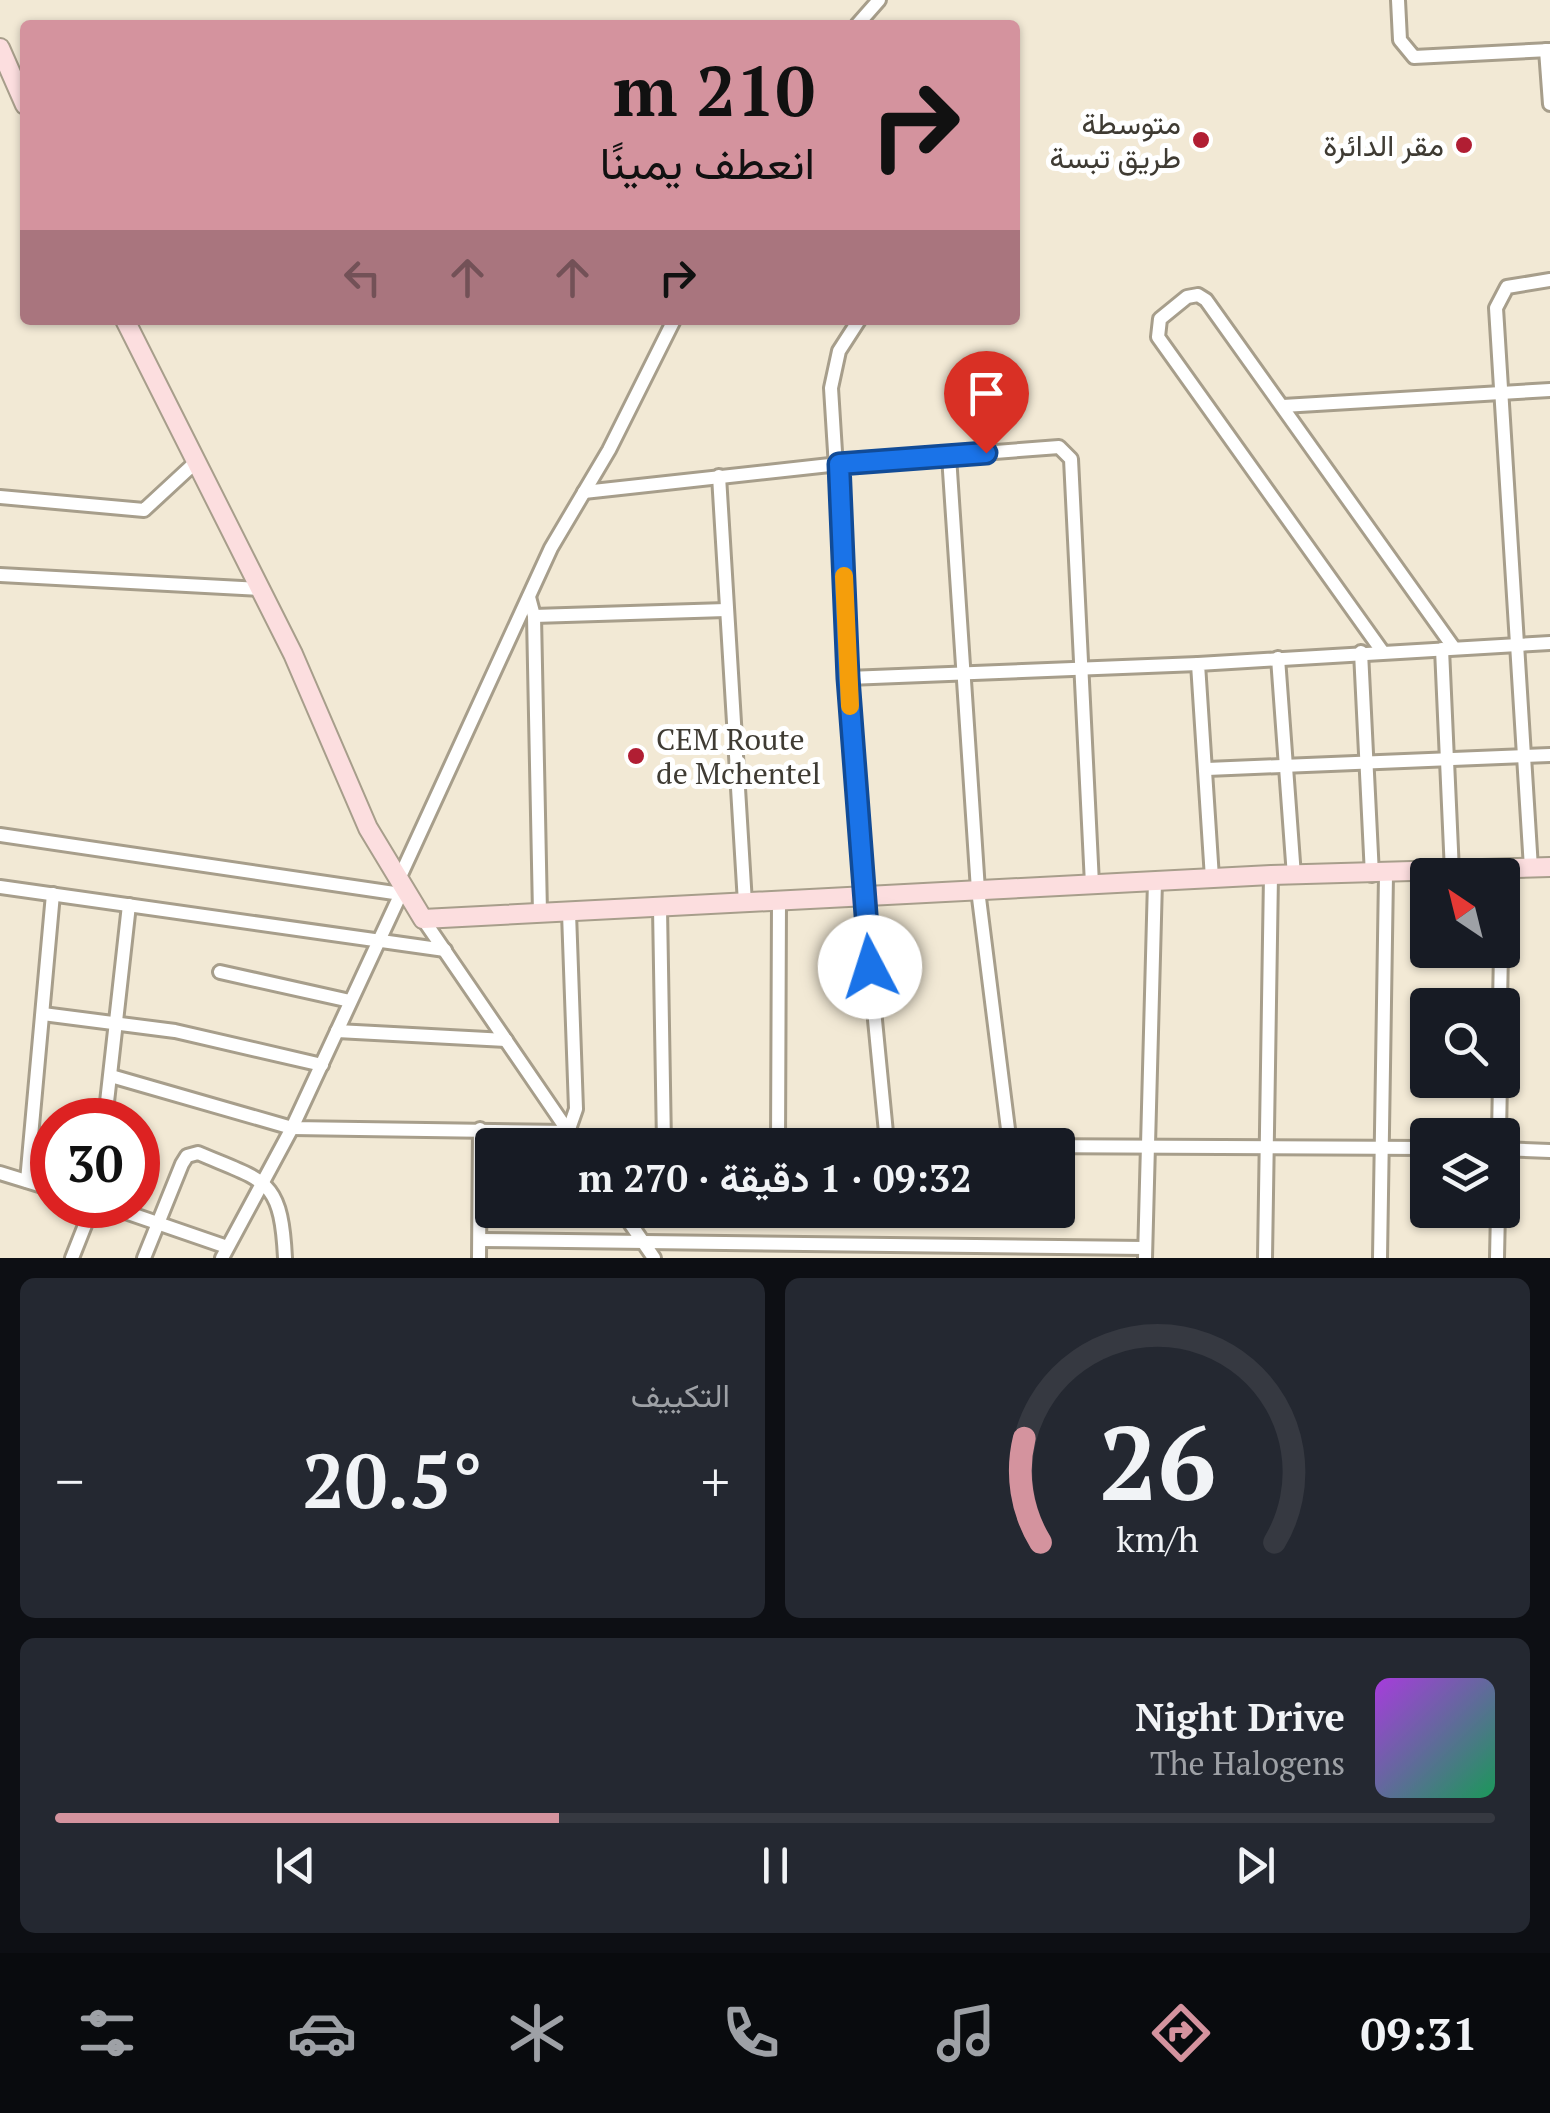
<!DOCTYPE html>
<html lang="ar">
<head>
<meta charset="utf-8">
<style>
  :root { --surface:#171b24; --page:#242831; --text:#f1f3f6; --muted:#9ea1a6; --line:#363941; --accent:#d4939e }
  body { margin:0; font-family:"PT Serif",Vazirmatn,serif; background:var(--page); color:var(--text); direction:rtl; height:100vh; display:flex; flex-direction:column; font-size:38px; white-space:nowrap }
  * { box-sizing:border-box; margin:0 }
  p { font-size:32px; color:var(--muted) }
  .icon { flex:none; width:55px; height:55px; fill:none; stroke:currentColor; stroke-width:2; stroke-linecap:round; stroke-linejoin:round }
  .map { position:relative; height:1258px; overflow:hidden; direction:ltr }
  .panel { display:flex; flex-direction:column; gap:20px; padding:20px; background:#0d0f14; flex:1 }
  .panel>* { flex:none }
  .hud { position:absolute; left:20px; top:20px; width:1000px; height:305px; border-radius:10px; box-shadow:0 2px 8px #0004; direction:rtl; background:#d4939e; color:#111; overflow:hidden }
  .needle { width:65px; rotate:325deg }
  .buttons { position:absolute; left:1410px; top:858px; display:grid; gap:20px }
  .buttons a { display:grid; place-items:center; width:110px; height:110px; border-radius:10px; background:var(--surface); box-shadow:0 2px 8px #0004; font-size:50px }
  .speed { position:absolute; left:30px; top:1098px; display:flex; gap:20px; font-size:50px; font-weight:700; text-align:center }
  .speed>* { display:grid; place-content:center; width:130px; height:130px; border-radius:50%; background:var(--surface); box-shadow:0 2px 8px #0004; line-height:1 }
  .speed .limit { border:15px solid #d22; background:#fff; color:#111 }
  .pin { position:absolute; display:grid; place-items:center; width:85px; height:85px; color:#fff; margin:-102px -42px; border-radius:50% 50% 50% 0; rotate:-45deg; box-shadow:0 0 10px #0007 }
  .pin .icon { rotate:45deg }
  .me { position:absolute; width:110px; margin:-55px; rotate:355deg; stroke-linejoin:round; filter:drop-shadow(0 0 8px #0008) }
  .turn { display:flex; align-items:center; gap:35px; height:210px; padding:0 40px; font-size:45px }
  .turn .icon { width:130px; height:130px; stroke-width:2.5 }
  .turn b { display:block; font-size:70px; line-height:85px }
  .lanes { display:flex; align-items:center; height:95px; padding:0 40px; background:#0003; justify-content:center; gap:50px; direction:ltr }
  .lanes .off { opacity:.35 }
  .big { font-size:75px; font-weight:700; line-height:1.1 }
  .panel .card { flex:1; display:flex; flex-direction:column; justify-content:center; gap:15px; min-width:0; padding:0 35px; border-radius:15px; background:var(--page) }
  .panel .dial { align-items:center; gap:0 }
  .dial svg { height:260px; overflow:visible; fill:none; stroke:var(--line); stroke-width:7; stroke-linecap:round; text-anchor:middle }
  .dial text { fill:var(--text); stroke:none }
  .song { display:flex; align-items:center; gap:30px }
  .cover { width:120px; height:120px; border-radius:15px; background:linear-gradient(135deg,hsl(280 70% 55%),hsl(150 70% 35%)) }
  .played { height:10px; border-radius:5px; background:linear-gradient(90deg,var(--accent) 35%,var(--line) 35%) }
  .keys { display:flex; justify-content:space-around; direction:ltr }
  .heat { display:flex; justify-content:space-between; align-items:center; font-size:55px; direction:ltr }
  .panel .tiles { flex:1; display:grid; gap:20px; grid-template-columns:1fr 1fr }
  .card:last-child { grid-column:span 2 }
  .trip { position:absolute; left:475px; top:1128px; width:600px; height:100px; border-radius:10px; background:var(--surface); box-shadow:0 2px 8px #0004; font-weight:700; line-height:100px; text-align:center; direction:rtl }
  .tab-bar { display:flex; height:160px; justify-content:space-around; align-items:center; background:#090b0e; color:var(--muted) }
  .tab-bar .icon { width:70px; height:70px }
  .tab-bar .on { color:var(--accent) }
  .tab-bar b { font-size:45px; color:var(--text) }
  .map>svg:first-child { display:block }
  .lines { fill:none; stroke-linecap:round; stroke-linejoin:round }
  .street-casing { stroke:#a79e8b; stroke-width:18 }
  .secondary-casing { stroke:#a79e8b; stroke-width:22 }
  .street { stroke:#fff; stroke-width:12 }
  .secondary { stroke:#fcdedf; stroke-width:18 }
  .route-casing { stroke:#114b97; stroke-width:25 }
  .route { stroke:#1a73e8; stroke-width:18 }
  .slow { stroke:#f59e0b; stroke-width:18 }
  .poi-dot { fill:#b11e33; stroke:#fff; stroke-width:4 }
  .labels { text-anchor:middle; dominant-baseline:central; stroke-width:10; stroke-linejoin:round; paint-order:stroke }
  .poi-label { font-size:30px; fill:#3f3b33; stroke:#fff; text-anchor:end }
</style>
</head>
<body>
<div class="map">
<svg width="1550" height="1258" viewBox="0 0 1550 1258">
  <rect width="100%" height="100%" fill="#f2e9d5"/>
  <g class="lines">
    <defs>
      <g id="street">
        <path d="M 1398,0 L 1400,40 L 1414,57 L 1550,50"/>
        <path d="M 857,25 L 879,0"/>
        <path d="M 1546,50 L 1550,104"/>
        <path d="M 859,320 L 839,351 L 831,388 L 863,897 L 887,1143"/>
        <path d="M 1283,406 L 1550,390"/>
        <path d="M 949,456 L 978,890 L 1010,1145"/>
        <path d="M 719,476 L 745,903"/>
        <path d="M 584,492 L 839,464 L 1059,447 L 1071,459 L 1092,884"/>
        <path d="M 0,497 L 144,510 L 197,461"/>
        <path d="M 0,575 L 262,589"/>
        <path d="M 529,597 L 534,616 L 540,913"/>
        <path d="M 534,616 L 726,610"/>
        <path d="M 1442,649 L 1452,872"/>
        <path d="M 1382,651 L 1158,337 L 1160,319 L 1187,297 L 1198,295 L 1206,300 L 1454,648"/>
        <path d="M 1361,652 L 1372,875"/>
        <path d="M 1278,658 L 1294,876"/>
        <path d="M 848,678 L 1198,664"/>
        <path d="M 1207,769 L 1550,755"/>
        <path d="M 0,835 L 401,894"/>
        <path d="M 1531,868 L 1496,308 L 1507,287 L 1550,280"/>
        <path d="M 1212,878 L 1198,664 L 1550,643"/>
        <path d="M 398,881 L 551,548 L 609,450 L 674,320"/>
        <path d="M 0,887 L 445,950"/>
        <path d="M 660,908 L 664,1144"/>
        <path d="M 423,919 L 570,1134"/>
        <path d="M 220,972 L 350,1001"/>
        <path d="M 1500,1005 L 1501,950"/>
        <path d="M 43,1014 L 175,1031 L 322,1065"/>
        <path d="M 337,1031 L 506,1040"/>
        <path d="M 111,1076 L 292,1128 L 568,1132 L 576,1109 L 569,913"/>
        <path d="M 105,1120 L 129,905"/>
        <path d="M 1499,1135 L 1500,1080"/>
        <path d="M 576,1144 L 1428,1148"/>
        <path d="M 778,1145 L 779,901"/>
        <path d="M 1502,1149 L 1550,1151"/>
        <path d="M 0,1173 L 52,1189"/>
        <path d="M 27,1181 L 53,894"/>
        <path d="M 105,1205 L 227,1247"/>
        <path d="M 621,1210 L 654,1258"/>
        <path d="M 480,1240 L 1145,1248"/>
        <path d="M 72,1258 L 93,1205"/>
        <path d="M 144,1258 L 182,1164 L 187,1156 L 198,1153 C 266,1182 281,1178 285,1258"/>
        <path d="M 222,1258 L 292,1128 L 403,889"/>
        <path d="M 479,1258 L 480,1129"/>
        <path d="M 1145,1258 L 1155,881"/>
        <path d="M 1265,1258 L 1271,875"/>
        <path d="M 1380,1258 L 1386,875"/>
        <path d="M 1497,1258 L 1498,1210"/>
      </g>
      <g id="secondary">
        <path d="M 0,48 L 25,105"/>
        <path d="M 125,320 L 293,654 L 368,828 L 423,919 L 1271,875 L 1550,867"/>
      </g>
    </defs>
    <!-- street casing -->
    <use href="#street" class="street-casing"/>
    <!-- secondary casing -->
    <use href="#secondary" class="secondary-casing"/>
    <!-- street -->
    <use href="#street" class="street"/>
    <!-- secondary -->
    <use href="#secondary" class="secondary"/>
  </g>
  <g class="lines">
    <defs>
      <path id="route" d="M 870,967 L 848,678 L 839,464 L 986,453"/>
    </defs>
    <!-- route casing -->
    <use href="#route" class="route-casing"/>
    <!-- route -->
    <use href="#route" class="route"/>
    <!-- slow -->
    <path class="slow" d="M 844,576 L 850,706"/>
  </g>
  <!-- markers -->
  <g class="poi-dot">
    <circle cx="1201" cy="140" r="10"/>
    <circle cx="1464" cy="145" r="10"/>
    <circle cx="636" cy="756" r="10"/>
  </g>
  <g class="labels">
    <!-- poi labels -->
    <g class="poi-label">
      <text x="1181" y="123">متوسطة<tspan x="1181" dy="34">طريق تبسة</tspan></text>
      <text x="1444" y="145">مقر الدائرة</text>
      <text x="656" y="739" text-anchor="start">CEM Route<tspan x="656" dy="34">de Mchentel</tspan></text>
    </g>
  </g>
</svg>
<div class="buttons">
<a><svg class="needle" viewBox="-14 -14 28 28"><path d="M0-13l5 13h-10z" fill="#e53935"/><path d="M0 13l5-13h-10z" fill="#9ea1a6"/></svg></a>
<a><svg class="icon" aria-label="search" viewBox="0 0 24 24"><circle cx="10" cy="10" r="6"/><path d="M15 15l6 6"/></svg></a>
<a><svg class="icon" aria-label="layers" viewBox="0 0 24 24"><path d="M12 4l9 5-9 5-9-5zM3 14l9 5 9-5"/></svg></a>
</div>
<div class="speed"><div class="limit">30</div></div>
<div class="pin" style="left:986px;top:453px;background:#d93025"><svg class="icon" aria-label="arrive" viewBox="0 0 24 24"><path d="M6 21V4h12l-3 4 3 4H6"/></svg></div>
<svg class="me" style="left:870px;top:967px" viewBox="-20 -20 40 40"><circle r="19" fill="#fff"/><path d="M0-13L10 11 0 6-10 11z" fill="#1a73e8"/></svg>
<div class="trip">09:32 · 1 دقيقة · 270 m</div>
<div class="hud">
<div class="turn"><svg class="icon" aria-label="right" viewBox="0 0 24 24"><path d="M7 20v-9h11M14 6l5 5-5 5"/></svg><div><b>210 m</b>انعطف يمينًا</div></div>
<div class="lanes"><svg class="icon off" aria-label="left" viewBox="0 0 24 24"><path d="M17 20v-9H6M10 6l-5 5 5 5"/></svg><svg class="icon off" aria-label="ahead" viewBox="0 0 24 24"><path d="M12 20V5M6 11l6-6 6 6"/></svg><svg class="icon off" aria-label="ahead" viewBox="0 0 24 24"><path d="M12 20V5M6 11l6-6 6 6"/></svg><svg class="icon" aria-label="right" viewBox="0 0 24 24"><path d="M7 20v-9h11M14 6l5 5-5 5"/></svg></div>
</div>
</div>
<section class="panel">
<div class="tiles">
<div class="card dial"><svg viewBox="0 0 100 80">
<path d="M14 69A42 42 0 1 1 86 69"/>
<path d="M14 69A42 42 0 0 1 9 37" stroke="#d4939e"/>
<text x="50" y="56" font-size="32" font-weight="700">26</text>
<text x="50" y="72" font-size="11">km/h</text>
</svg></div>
<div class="card"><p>التكييف</p>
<div class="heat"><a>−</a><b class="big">20.5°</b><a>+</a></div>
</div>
<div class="card">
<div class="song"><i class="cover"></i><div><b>Night Drive</b><p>The Halogens</p></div></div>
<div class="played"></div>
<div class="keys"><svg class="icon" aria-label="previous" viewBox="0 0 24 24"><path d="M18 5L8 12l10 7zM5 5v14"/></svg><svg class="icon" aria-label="pause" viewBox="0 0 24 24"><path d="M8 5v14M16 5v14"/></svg><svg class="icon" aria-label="next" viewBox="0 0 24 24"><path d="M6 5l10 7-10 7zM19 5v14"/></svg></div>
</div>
</div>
</section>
<nav class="tab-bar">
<b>09:31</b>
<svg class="icon on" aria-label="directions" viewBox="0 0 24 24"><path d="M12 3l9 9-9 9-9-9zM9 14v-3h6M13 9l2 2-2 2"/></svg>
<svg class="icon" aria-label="music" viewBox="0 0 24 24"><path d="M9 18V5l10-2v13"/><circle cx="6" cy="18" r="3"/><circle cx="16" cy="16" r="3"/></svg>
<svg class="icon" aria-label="phone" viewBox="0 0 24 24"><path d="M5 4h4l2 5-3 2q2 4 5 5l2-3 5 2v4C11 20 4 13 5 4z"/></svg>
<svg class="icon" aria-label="climate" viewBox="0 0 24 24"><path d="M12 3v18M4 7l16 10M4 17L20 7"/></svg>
<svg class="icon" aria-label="car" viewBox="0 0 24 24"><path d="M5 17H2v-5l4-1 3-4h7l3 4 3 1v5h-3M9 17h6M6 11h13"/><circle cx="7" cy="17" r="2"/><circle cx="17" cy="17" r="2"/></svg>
<svg class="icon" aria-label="filters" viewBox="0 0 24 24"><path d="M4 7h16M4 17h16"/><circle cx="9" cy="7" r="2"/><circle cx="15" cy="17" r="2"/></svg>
</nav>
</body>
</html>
